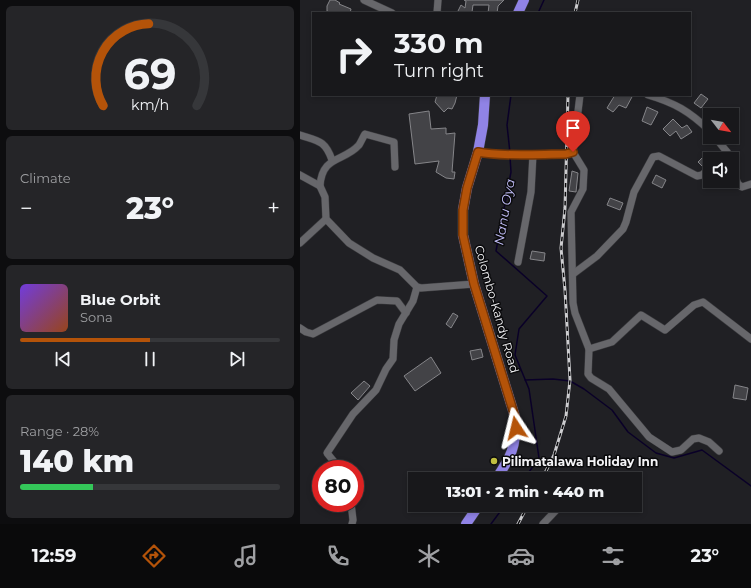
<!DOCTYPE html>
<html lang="en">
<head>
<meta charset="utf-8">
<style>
  :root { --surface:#18181b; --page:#252528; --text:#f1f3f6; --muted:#9fa0a3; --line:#36373a; --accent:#b45309 }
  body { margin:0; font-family:Montserrat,sans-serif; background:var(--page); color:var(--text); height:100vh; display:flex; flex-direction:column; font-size:15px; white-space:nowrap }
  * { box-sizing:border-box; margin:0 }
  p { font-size:13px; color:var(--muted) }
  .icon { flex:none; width:22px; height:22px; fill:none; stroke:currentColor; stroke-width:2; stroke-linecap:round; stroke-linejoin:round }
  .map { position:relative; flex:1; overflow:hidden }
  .sheet { display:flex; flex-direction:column; gap:6px; padding:6px; background:#0d0d0f; width:300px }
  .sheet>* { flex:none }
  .top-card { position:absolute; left:12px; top:12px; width:379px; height:84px; border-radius:0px; box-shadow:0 2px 6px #0003,0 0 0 1px var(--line); background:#18181b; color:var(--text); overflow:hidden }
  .needle { width:26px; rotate:121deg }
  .fabs { position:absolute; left:403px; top:108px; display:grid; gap:8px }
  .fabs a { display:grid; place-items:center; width:36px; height:36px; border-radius:0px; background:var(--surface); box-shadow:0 2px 6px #0003,0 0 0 1px var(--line); font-size:20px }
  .speed { position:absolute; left:12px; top:460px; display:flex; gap:8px; font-size:20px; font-weight:700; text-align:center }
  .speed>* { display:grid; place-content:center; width:52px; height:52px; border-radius:50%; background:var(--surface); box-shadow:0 2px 6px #0003,0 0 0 1px var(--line); line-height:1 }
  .speed .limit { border:6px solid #d22; background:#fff; color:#111 }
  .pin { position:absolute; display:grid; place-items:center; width:34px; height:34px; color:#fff; margin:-41px -17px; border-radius:50% 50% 50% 0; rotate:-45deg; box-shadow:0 0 4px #0007 }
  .pin .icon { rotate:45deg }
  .me { position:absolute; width:44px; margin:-22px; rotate:350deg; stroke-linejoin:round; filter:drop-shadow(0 0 3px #0008) }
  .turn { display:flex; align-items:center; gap:14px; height:84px; padding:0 16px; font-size:18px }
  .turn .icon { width:52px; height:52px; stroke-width:2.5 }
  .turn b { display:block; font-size:28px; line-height:34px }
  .big { font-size:30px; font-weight:800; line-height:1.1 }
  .sheet .widget { flex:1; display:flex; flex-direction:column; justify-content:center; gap:6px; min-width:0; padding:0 14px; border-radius:6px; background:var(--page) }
  .sheet .dial { align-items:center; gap:0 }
  .dial svg { height:104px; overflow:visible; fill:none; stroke:var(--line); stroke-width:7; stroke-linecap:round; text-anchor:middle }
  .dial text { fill:var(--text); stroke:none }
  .song { display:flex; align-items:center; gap:12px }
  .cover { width:48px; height:48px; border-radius:6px; background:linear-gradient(135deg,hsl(260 70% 55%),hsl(20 70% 35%)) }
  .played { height:4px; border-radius:2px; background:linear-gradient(90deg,var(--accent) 50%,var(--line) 50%) }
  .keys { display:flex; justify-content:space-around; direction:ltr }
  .heat { display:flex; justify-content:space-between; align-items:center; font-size:22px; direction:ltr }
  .charge { height:6px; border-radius:3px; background:linear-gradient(90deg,#34c759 28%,var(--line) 0) }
  .trip { position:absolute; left:108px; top:472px; width:234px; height:40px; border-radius:0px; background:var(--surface); box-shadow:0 2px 6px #0003,0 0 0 1px var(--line); font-weight:800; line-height:40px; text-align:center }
  .tabs { display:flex; height:64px; justify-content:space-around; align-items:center; background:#0a0a0b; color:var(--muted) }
  .tabs .icon { width:28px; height:28px }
  .tabs .selected { color:var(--accent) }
  .tabs b { font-size:18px; color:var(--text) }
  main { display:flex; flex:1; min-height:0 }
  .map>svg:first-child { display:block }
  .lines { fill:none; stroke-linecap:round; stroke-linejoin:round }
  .stream { stroke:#0a0028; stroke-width:1.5 }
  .building { fill:#434347; stroke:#858589 }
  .minor-casing { stroke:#3d3d40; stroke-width:8 }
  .highway-casing { stroke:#3d3d40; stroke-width:11 }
  .minor { stroke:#67676b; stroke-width:7 }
  .highway { stroke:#9083e6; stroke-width:10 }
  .rail-casing { stroke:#cdcdd0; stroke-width:3 }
  .rail { stroke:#0a0a0c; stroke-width:1.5; stroke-dasharray:4.5; stroke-linecap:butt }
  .route-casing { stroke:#753606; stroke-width:10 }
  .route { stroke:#b45309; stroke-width:7 }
  .poi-dot { fill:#c1be40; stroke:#0a0a0c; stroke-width:1.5 }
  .labels { text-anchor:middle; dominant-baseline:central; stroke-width:3; stroke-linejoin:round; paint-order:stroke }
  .street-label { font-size:12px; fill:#f3f3f6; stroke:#0a0a0c }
  .poi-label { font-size:12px; font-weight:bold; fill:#f3f3f6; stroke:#0a0a0c; text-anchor:start }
  .water-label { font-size:13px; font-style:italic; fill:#c4c0fb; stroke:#0a0a0c }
</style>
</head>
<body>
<main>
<section class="sheet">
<div class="widget dial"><svg viewBox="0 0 100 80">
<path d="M14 69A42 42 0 1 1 86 69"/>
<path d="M14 69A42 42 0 0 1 49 6" stroke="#b45309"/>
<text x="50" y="56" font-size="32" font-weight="700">69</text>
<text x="50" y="72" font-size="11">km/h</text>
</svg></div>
<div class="widget"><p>Climate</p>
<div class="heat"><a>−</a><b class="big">23°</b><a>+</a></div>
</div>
<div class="widget">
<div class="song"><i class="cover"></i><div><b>Blue Orbit</b><p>Sona</p></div></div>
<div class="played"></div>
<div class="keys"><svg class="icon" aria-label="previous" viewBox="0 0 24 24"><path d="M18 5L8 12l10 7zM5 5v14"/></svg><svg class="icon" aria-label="pause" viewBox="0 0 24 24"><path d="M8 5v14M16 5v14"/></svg><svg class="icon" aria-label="next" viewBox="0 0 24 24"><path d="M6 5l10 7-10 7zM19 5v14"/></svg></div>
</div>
<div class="widget"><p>Range · 28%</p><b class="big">140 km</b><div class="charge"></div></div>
</section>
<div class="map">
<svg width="451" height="524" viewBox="0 0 451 524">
  <rect width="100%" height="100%" fill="#202024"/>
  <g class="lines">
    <!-- stream -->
    <g class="stream">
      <path d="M 238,13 L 244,0"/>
      <path d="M 210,153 L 207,125 L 211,95"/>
      <path d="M 210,157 L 211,172 L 196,251 L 247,296 L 219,329 L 215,355 L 229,389 L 239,458 L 224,479"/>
      <path d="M 225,380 L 253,379 L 270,381 L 284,389 L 312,410 L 328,432 L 356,453 L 374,458 L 402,450 L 451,486"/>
      <path d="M 191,524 L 205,505"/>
    </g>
  </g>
  <!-- building -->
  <g class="building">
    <path d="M 30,0 L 35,0 L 40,3 L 39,4 L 51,9 L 50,13 L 32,13 L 27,11 L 27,6 Z"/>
    <path d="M 164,0 L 204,0 L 198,6 L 197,13 L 188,13 L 189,5 L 173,5 L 172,12 L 174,13 L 157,13 L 161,5 L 165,8 L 166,1 Z"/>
    <path d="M 401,94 L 408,99 L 401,108 L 394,103 Z"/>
    <path d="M 137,95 L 157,95 L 155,103 L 152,109 L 148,108 L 144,112 L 135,102 Z"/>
    <path d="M 315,95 L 333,95 L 326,108 L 319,105 L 313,112 L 307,108 Z"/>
    <path d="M 347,107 L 358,112 L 351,125 L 342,121 Z"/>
    <path d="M 129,111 L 131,129 L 146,128 L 146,134 L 155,133 L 152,172 L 155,172 L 154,179 L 146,178 L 136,172 L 139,161 L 115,164 L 109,114 Z"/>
    <path d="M 373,119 L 382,128 L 387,125 L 392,132 L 381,139 L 376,131 L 370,136 L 363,129 Z"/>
    <path d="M 406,154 L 410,158 L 410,163 L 403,167 L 398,162 Z"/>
    <path d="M 272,171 L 278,173 L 276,192 L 269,191 Z"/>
    <path d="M 356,175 L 366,180 L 362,188 L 352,183 Z"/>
    <path d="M 310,198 L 323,203 L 320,210 L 307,205 Z"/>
    <path d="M 232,251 L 245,253 L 244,261 L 230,259 Z"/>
    <path d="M 153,313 L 158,316 L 151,328 L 146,324 Z"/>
    <path d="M 181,349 L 183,357 L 172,360 L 170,351 Z"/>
    <path d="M 131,357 L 141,373 L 115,391 L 104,376 Z"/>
    <path d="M 64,381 L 70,386 L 58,400 L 51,393 Z"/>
    <path d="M 435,385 L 448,388 L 446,400 L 433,398 Z"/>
  </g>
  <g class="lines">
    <defs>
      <g id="minor">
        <path d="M 64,0 L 92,13"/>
        <path d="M 137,13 L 138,0"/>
        <path d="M 348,95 C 375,103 389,111 410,131"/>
        <path d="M 0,135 C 18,141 25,140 32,160"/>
        <path d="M 415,137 L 427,152 L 429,159"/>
        <path d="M 178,152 C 202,157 241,154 266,154 L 273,152 L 280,95"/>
        <path d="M 273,152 L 284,170 L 283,189 L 271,212 L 273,303 L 275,313 L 289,349 L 288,374 L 291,378 L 309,389 L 349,437 L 372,452 L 381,450 L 393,439 L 399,438 L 409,442 L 419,451"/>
        <path d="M 420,159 L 427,152"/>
        <path d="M 432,169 L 438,184 L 442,187 L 451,184"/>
        <path d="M 0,175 L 20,186 L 25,197 L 26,219 L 49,243 L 73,258 L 100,270 L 117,287 L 121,288 L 174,284"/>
        <path d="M 20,186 C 22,155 44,162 59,145 C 61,142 63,137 65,134 L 94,142 L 95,167"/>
        <path d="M 0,243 L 26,219"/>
        <path d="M 218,262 L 231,192 L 233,154"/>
        <path d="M 273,274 L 297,256 L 323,229 L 326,222 L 334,192 L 353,157 L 359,156 L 397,176 L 402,175 L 410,168"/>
        <path d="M 0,328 L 6,332 L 13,334 L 77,300 L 97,301 L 106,313"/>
        <path d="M 289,349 L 312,342 L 341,315 L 365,330 L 394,305 L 403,302 L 451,339"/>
        <path d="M 40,469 L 27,453 L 53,414 L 76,390 L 86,369 L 93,359 L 94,340 L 99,324 L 113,301 L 117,287"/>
        <path d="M 51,503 L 53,520 L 52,524"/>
        <path d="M 243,524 L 261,505"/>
      </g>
      <g id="highway">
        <path d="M 218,13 L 224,0"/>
        <path d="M 185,95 L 183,125 L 178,152 L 167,188 L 163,210 L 163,235 L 174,284 L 216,420 C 216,447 211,457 196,479"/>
        <path d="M 166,524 L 179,505"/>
      </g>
    </defs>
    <!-- minor casing -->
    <use href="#minor" class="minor-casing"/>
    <!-- highway casing -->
    <use href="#highway" class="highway-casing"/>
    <!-- minor -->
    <use href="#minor" class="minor"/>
    <!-- highway -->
    <use href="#highway" class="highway"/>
    <defs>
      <g id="rail">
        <path d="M 275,13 L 278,0"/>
        <path d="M 242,479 L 254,455 L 266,416 L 270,380 L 265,290 L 261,248 L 265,208 L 268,95"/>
        <path d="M 218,524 L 228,505"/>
      </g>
    </defs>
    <!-- rail casing -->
    <use href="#rail" class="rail-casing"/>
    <!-- rail -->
    <use href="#rail" class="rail"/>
  </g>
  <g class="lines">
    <defs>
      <path id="route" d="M 216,428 L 216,420 L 174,284 L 163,235 L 163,210 L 167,188 L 178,152 C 202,157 241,154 266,154 L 273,152"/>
    </defs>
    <!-- route casing -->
    <use href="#route" class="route-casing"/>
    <!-- route -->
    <use href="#route" class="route"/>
  </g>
  <!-- markers -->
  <circle class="poi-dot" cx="194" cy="461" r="4"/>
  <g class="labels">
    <!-- street labels -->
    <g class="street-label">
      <text transform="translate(197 309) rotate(74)">Colombo-Kandy Road</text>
    </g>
    <!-- poi labels -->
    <g class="poi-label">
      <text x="202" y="461">Pilimatalawa Holiday Inn</text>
    </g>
    <!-- water labels -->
    <g class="water-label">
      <text transform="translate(204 212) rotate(-80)">Nanu Oya</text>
    </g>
  </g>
</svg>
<div class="fabs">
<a><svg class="needle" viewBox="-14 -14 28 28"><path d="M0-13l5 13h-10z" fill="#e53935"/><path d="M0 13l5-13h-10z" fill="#9fa0a3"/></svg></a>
<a><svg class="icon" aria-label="sound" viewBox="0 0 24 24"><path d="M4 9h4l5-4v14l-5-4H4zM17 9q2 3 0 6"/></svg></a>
</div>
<div class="speed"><div class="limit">80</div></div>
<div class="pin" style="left:273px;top:152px;background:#d93025"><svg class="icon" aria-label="arrive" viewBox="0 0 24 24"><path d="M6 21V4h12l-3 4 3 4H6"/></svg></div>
<svg class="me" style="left:216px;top:428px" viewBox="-20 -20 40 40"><path d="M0-17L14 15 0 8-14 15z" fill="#b45309" stroke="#fff" stroke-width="4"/></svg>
<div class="trip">13:01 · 2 min · 440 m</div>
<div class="top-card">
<div class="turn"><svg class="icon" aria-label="right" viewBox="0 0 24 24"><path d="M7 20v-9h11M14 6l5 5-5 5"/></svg><div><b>330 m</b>Turn right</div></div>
</div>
</div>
</main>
<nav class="tabs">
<b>12:59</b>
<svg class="icon selected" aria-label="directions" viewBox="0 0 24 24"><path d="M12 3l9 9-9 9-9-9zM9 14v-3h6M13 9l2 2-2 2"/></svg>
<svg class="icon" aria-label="music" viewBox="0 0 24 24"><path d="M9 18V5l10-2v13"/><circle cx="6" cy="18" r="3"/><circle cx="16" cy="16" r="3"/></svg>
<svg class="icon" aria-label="phone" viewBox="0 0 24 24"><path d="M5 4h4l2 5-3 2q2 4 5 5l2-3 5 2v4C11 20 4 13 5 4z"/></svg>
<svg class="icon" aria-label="climate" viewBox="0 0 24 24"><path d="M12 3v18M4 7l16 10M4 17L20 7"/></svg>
<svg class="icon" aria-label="car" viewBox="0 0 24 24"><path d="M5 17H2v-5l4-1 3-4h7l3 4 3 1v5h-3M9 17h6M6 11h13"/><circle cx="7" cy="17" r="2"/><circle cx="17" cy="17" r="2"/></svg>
<svg class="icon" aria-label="filters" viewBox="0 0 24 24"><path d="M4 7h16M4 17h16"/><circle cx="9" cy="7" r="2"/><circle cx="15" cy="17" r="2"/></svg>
<b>23°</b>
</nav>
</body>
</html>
